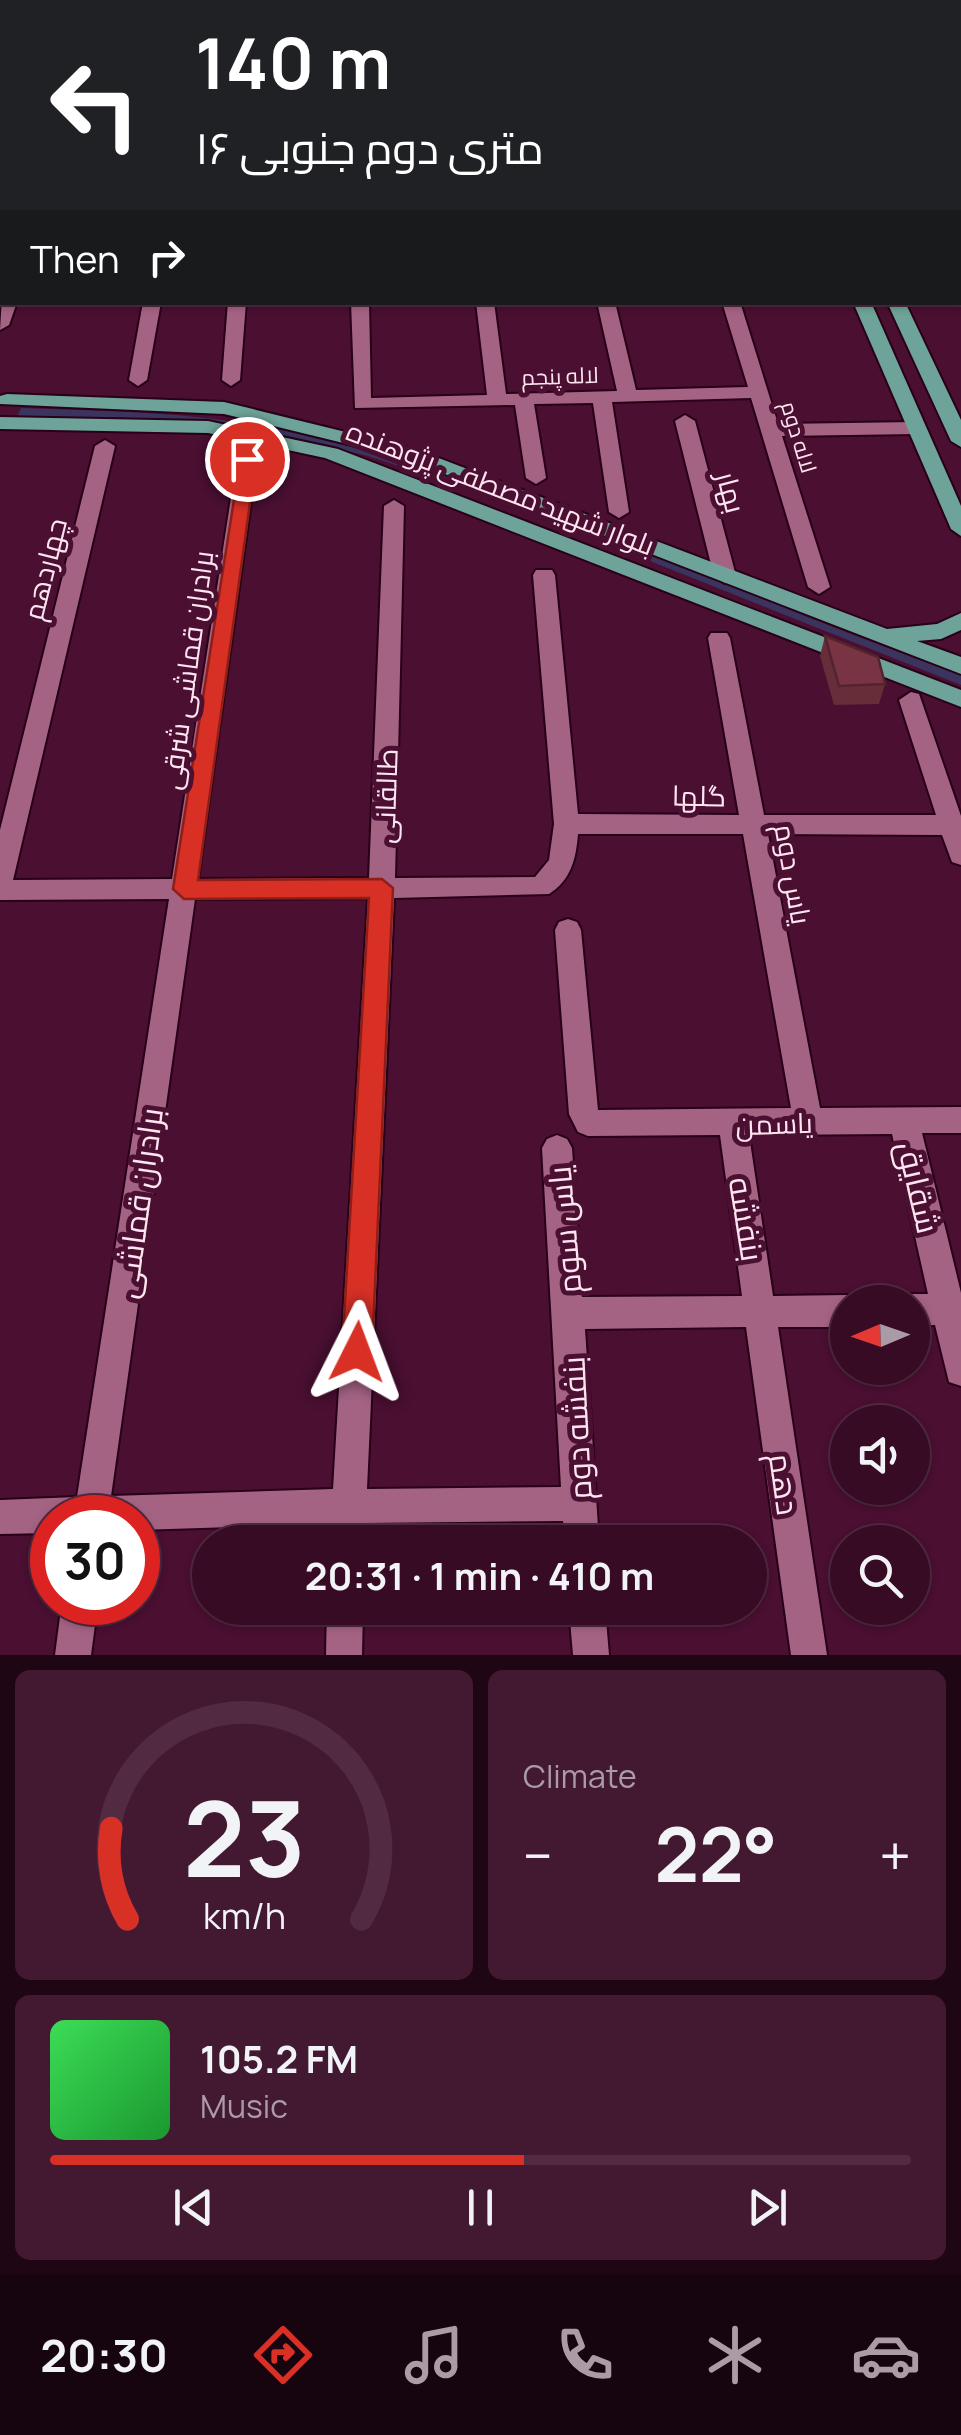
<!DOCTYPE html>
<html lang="en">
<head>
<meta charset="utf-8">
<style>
  :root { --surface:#380b25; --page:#431932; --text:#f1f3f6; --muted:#ab9ba7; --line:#522b42; --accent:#d93025 }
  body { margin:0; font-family:Manrope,Cairo,sans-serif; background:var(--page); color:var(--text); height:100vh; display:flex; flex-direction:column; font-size:38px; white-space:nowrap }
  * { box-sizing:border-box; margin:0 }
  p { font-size:32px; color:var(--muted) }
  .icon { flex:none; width:55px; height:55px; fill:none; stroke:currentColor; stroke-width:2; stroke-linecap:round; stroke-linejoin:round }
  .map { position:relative; height:1655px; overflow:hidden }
  .panel { display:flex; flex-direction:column; gap:15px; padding:15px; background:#1f0614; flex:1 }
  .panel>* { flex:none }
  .hud { position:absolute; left:0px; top:0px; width:962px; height:305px; box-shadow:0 2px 8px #0004,0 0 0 2px var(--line); background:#202124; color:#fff; overflow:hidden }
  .needle { width:65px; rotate:268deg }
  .controls { position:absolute; left:830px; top:1285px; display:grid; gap:20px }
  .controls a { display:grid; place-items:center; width:100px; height:100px; border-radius:50%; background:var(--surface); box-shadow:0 2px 8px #0004,0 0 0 2px var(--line); font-size:50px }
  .speed { position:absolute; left:30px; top:1495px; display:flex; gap:20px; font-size:50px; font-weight:700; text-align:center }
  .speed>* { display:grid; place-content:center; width:130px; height:130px; border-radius:50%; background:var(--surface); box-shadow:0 2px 8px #0004,0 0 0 2px var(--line); line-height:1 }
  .speed .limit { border:15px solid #d22; background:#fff; color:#111 }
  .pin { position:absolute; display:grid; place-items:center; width:85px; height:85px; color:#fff; margin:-42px; border:5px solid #fff; border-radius:50%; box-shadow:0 2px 10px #0007 }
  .me { position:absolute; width:110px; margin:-55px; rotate:3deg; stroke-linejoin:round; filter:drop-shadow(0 0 8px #0008) }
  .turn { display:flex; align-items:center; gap:35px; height:210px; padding:0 30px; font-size:45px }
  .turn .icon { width:130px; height:130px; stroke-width:2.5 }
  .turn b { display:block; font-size:70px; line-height:85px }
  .then { display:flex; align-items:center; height:95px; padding:0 30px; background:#0003; gap:20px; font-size:38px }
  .big { font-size:75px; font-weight:700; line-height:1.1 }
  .panel .widget { flex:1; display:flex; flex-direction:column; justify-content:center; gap:15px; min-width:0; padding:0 35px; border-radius:15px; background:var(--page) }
  .panel .dial { align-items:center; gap:0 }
  .dial svg { height:260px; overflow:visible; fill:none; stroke:var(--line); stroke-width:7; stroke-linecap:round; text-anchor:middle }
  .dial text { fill:var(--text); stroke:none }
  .song { display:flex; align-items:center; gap:30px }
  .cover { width:120px; height:120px; border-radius:15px; background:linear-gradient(135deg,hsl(130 70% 55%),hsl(130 70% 35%)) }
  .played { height:10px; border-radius:5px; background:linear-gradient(90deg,var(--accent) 55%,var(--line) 55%) }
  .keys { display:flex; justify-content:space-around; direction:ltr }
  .heat { display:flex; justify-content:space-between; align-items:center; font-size:55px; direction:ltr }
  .panel .tiles { flex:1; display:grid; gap:15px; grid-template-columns:1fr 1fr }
  .widget:last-child { grid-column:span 2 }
  .trip { position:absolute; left:192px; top:1525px; width:575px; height:100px; border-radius:50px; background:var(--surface); box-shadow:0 2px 8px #0004,0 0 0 2px var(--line); font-weight:700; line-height:100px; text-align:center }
  .tabs { display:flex; height:160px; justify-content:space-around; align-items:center; background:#16040f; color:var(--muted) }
  .tabs .icon { width:70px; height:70px }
  .tabs .active { color:var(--accent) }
  .tabs b { font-size:45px; color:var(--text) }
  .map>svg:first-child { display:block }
  .green { fill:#3b345f }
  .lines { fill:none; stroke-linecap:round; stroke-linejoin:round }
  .minor-casing { stroke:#280018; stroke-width:4 }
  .major-casing { stroke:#280018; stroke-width:4 }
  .highway-casing { stroke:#280018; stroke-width:4 }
  .minor { fill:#a56384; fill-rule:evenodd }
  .major { fill:#6da398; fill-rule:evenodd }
  .highway { fill:#47cea5; fill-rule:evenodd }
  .wall { fill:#672d39 }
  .building { fill:#783442; stroke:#54242e; stroke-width:2.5 }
  .route { fill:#d93025; stroke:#8d1f18; stroke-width:2.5 }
  .labels { text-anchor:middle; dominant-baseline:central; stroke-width:10; stroke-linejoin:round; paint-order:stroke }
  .far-street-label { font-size:22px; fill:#fde5f0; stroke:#4a0f31 }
  .street-label { font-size:28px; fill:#fde5f0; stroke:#4a0f31 }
  .near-street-label { font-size:32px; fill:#fde5f0; stroke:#4a0f31 }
</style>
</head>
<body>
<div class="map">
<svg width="961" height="1655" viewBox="0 0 961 1655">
  <rect width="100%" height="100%" fill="#4a0f31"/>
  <!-- green -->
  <path class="green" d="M 21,408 C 106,411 194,412 277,429 C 515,479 732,597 961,674 L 961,685 L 472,490 L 368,456 L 245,426 L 114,417 L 17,417 Z"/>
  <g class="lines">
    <defs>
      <g id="minor">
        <path d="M 852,0 L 866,0 L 867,2 L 854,2 Z"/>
        <rect x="960" y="9" width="1" height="10"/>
        <rect x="960" y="39" width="1" height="8"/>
        <path d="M 2,172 L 2,183 L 0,184 L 0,173 Z"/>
        <rect x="960" y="199" width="1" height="10"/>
        <path d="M 0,211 L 2,212 L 2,222 L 0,221 Z"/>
        <rect x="960" y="254" width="1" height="10"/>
        <path d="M 2,298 L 2,302 L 17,302 L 9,325 L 0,330 Z"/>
        <path d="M 143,302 L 161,302 L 147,380 L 138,386 L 129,380 Z"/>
        <path d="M 228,302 L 246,302 L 240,380 L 231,386 L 222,380 Z"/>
        <path d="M 351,302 L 369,302 L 371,398 L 487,395 L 476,302 L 494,302 L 506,394 L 617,391 L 597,302 L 615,302 L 636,390 L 748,387 L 722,302 L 740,302 L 778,424 L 916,422 L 926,428 L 916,434 L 782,436 L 830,587 L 819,594 L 808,587 L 751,398 L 612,402 L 629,512 L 619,518 L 609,512 L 593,403 L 534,404 L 546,478 L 536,484 L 526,478 L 515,405 L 355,408 Z"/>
        <path d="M 685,415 L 695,421 L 736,576 L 725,583 L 714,576 L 675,421 Z"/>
        <path d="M 105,440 L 115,446 L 13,880 L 172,879 L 237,459 L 247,453 L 257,459 L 198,879 L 369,878 L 384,506 L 394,500 L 404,506 L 395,878 L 535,877 L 549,860 L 554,824 L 533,575 L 536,570 L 552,570 L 555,575 L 578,814 L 739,815 L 708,638 L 711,633 L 727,633 L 730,638 L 764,815 L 936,815 L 899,700 L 911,692 L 919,694 L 961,816 L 961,865 L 952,862 L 942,835 L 768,834 L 820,1108 L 961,1107 L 961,1133 L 922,1133 L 961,1293 L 961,1386 L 949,1382 L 935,1325 L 912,1326 L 912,1302 L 899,1302 L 912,1294 L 928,1294 L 892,1134 L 749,1135 L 773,1296 L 848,1295 L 860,1302 L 848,1302 L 848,1327 L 778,1327 L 827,1655 L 791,1655 L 746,1327 L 585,1329 L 599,1542 L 565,1542 L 563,1521 L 365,1523 L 364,1542 L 330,1542 L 331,1524 L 138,1530 L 138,1518 L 52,1518 L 52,1533 L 0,1534 L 0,1500 L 77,1497 L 169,899 L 0,900 L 0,830 L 95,446 ZM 578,834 L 743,834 L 791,1108 L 598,1110 L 581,930 L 577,922 L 568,919 L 559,922 L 555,930 L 569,1114 L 578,1132 L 588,1136 L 720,1135 L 742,1296 L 582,1297 L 572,1148 L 567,1139 L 557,1135 L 547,1139 L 542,1148 L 561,1487 L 367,1489 L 394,898 L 549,894 C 571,880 576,859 578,834 ZM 368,898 L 333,1489 L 111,1496 L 195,899 Z"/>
        <path d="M 62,1602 L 98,1602 L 91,1655 L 55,1655 Z"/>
        <path d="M 327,1608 L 363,1608 L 362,1655 L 326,1655 Z"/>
        <path d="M 569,1608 L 605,1608 L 609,1655 L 573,1655 Z"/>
      </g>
      <g id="major">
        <path d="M 729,0 L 743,0 L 744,2 L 731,2 Z"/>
        <path d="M 754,0 L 768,0 L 769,2 L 756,2 Z"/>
        <path d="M 853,302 L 871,302 L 961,506 L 961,536 L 951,529 Z"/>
        <path d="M 887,302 L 905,302 L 961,420 L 961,447 L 951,441 Z"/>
        <path d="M 7,394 L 224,402 L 415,449 L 887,629 L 937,624 L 961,613 L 961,630 L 941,639 L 917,641 L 961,657 L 961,674 L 401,457 L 224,414 L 0,404 L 0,396 Z"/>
        <path d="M 0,417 L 208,421 L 338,449 L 961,690 L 961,707 L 325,458 L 208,433 L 0,429 Z"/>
      </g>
      <g id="highway">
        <rect x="0" y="26" width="2" height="10"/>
        <rect x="960" y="62" width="1" height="10"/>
      </g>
    </defs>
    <!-- minor casing -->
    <use href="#minor" class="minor-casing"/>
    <!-- major casing -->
    <use href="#major" class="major-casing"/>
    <!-- highway casing -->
    <use href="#highway" class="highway-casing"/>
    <!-- minor -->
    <use href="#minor" class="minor"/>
    <!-- major -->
    <use href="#major" class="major"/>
    <!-- highway -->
    <use href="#highway" class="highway"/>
  </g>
  <!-- wall -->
  <g class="wall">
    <path d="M 592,0 L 624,0 L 620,2 L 601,2 Z"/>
    <path d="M 825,636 L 885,684 L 879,704 L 834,705 L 820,656 Z"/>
  </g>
  <!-- building -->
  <path class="building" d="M 825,636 L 878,657 L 885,684 L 839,686 Z"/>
  <!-- route -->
  <path class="route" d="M 241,455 L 256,459 L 198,880 L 382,879 L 393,888 L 372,1352 L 367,1362 L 357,1366 L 346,1362 L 342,1352 L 369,898 L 184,899 L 173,889 Z"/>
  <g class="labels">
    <!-- far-street labels -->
    <g class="far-street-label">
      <text transform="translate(560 376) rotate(-2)">لاله پنجم</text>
      <text transform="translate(799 437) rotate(73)">لاله دوم</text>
    </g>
    <!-- street labels -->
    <g class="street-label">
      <text transform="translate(501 487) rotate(21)">بلوار شهید مصطفی پژوهنده</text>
      <text transform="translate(732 492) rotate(75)">بهار</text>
      <text transform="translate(44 569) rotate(-76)">چهاردهم</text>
      <text transform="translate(186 670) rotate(-82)">برادران قماشی شرقی</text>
      <text transform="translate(699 795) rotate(1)">گلها</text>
      <text transform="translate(385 796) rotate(-88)">طالقانی</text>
      <text transform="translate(794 874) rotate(80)">یاس دوم</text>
      <text transform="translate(774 1123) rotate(-2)">یاسمن</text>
    </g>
    <!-- near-street labels -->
    <g class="near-street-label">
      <text transform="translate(919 1187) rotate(77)">شقایق</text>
      <text transform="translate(138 1203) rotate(-82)">برادران قماشی</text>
      <text transform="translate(747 1219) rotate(81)">بنفشه</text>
      <text transform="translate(564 1230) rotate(-95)">یاس سوم</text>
      <text transform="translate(576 1428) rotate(-93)">بنفشه دوم</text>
      <text transform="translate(785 1484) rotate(82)">دهم</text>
    </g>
  </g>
</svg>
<div class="controls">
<a><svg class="needle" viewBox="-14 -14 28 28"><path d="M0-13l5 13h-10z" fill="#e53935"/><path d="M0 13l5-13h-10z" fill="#ab9ba7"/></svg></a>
<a><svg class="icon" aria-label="sound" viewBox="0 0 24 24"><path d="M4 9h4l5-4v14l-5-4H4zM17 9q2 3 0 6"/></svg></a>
<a><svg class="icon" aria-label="search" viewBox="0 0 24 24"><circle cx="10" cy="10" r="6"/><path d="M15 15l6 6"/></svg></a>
</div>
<div class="speed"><div class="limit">30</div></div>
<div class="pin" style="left:247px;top:459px;background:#d93025"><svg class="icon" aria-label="arrive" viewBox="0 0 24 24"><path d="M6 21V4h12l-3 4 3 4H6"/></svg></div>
<svg class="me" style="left:357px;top:1352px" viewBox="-20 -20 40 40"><path d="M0-17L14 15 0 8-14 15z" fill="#d93025" stroke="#fff" stroke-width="4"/></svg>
<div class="trip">20:31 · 1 min · 410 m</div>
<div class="hud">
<div class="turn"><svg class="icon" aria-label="left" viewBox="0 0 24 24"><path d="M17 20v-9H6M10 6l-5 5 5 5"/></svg><div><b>140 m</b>۱۶ متری دوم جنوبی</div></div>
<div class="then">Then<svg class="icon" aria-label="right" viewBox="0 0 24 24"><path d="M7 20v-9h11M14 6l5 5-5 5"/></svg></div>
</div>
</div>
<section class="panel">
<div class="tiles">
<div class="widget dial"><svg viewBox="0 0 100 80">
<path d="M14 69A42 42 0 1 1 86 69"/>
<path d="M14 69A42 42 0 0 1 9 41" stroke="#d93025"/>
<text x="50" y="56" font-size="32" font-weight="700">23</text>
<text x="50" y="72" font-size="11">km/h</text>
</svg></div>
<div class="widget"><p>Climate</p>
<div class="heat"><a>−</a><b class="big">22°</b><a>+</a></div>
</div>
<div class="widget">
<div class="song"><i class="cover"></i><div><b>105.2 FM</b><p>Music</p></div></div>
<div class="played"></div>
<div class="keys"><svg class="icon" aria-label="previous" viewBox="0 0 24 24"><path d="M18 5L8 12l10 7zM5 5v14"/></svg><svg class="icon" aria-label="pause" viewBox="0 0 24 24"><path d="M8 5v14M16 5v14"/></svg><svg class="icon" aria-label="next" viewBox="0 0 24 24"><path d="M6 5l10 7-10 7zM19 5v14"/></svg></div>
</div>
</div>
</section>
<nav class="tabs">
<b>20:30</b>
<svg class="icon active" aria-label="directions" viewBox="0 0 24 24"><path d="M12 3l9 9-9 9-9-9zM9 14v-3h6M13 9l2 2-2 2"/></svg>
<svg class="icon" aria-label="music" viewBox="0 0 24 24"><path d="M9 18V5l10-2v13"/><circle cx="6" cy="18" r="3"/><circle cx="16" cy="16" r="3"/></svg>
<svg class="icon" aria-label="phone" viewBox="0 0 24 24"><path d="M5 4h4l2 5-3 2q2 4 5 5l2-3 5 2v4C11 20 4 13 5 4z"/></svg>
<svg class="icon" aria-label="climate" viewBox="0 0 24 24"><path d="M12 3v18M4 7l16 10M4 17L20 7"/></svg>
<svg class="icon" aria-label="car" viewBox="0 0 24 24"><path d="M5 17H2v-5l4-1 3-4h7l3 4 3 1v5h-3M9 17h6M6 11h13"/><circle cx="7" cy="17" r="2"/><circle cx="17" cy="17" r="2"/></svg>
</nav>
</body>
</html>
